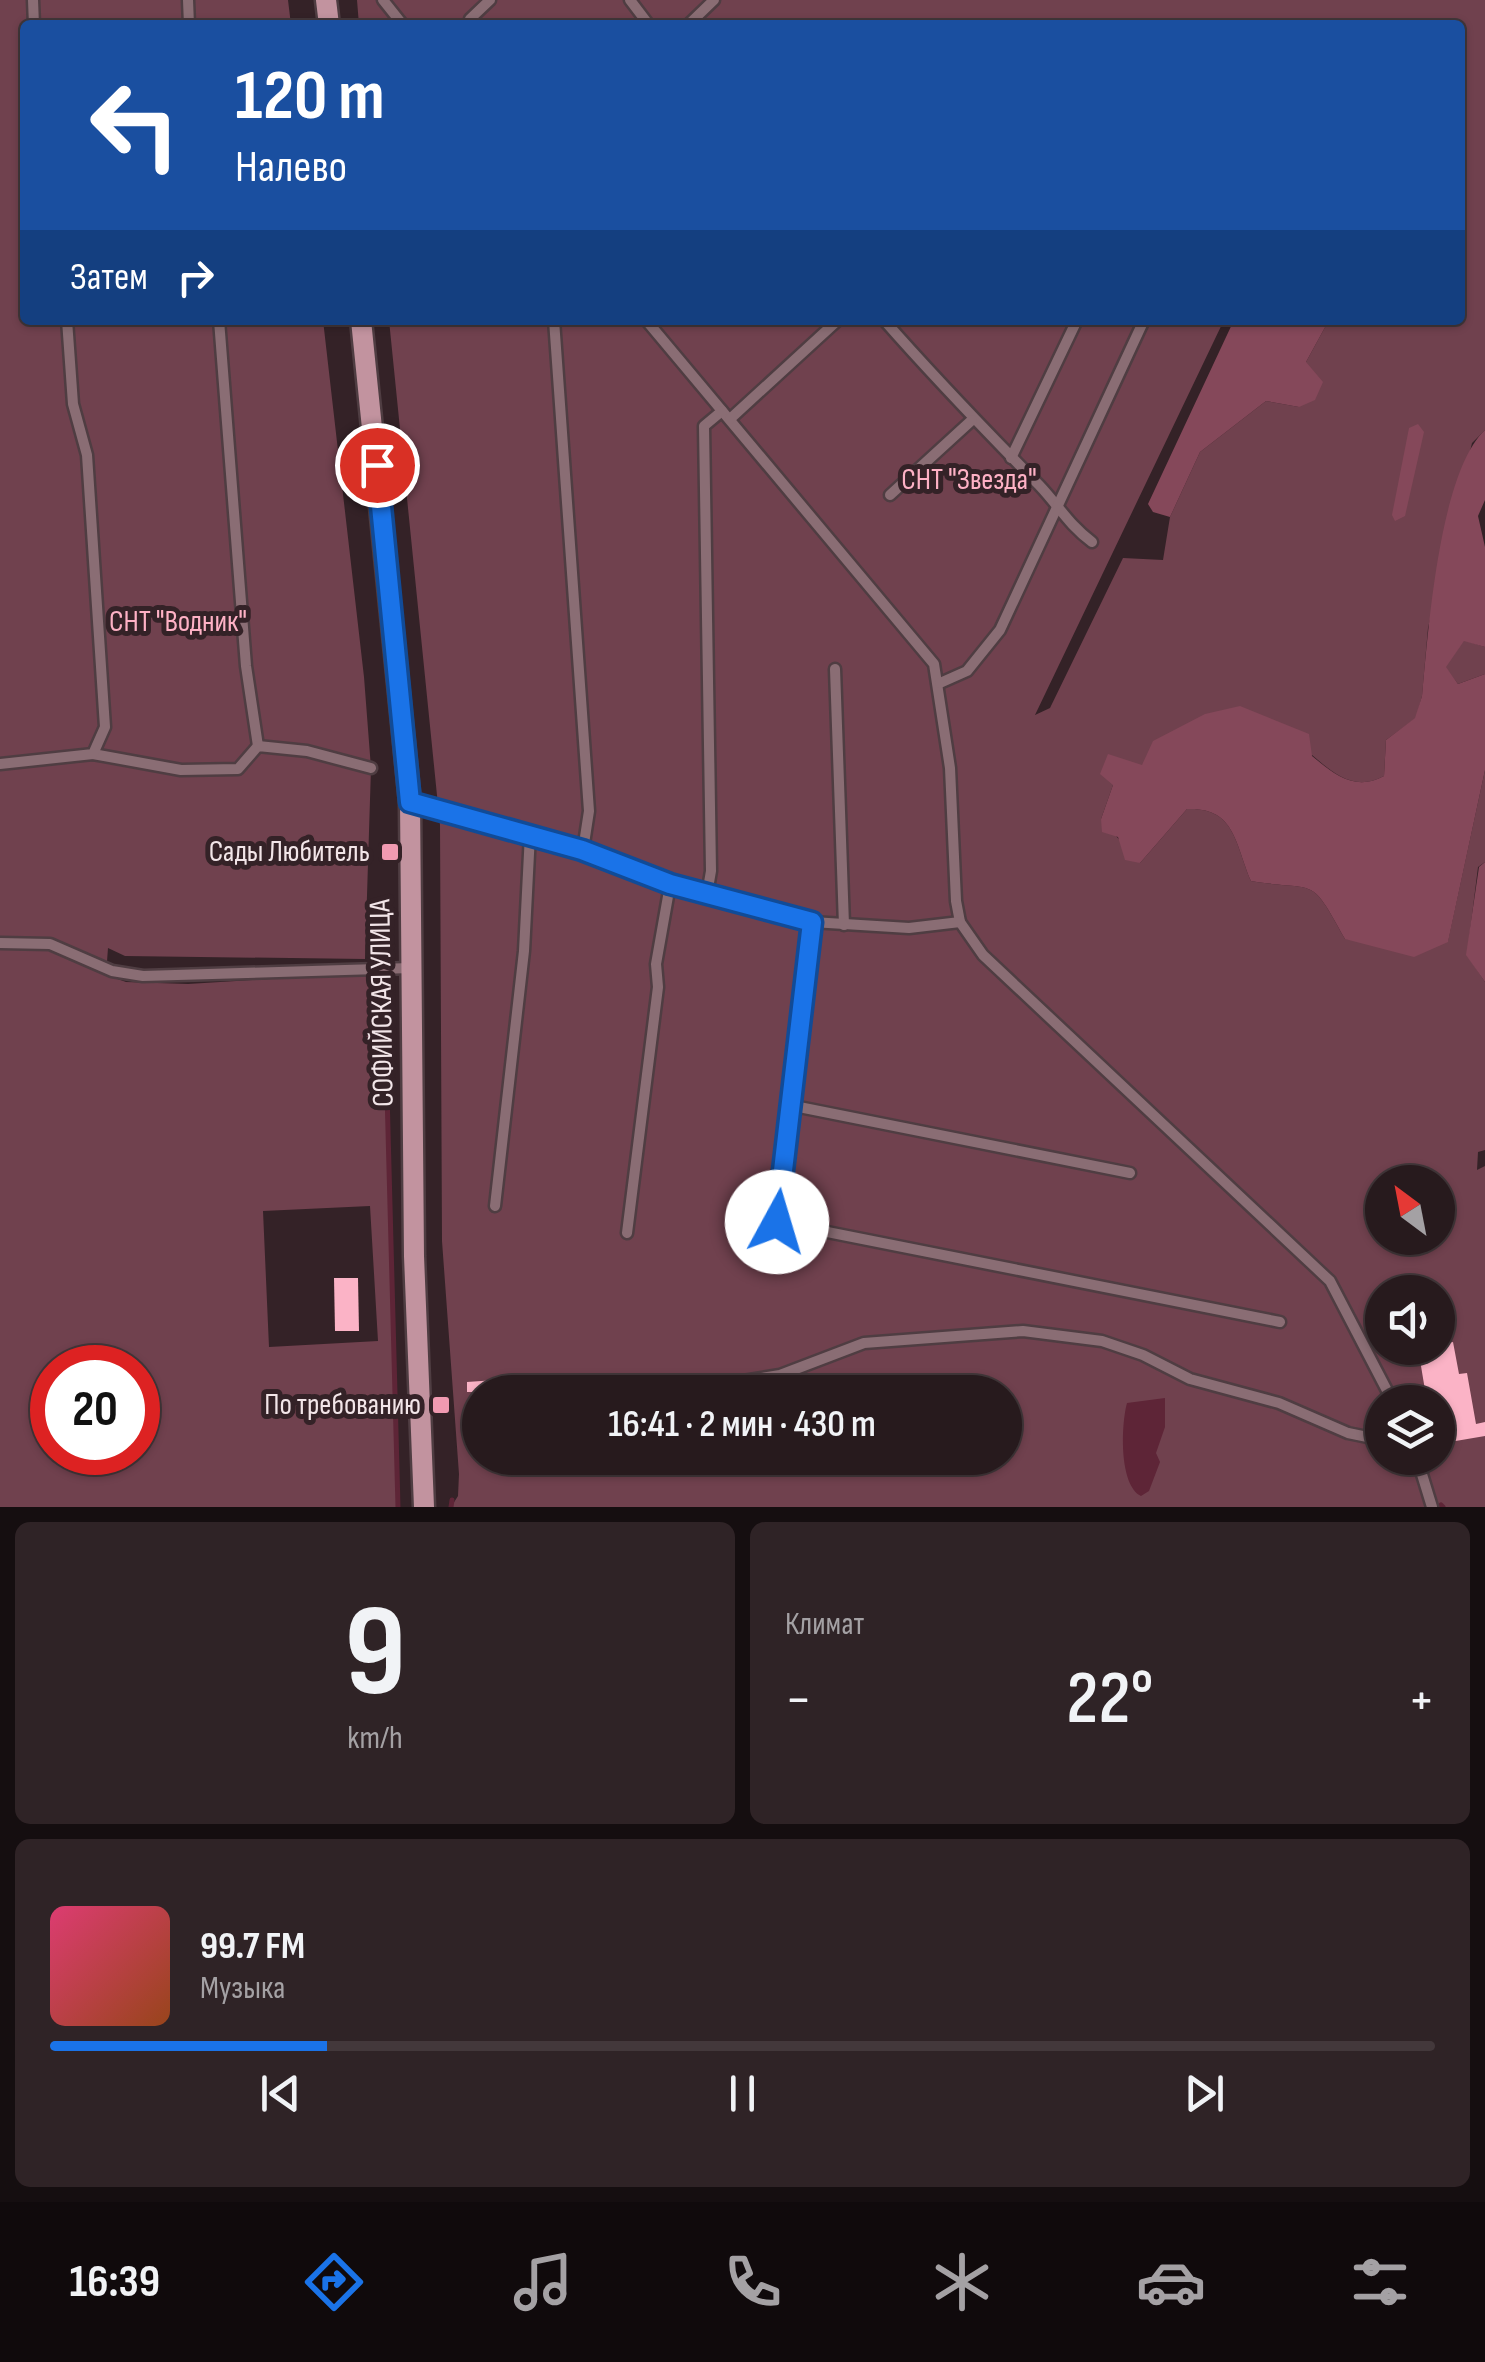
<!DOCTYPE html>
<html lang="ru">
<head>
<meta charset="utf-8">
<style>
  :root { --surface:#271a1d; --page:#2f2326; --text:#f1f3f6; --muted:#a4a1a4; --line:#43383b; --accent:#1a73e8 }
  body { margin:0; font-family:"Sofia Sans Condensed",sans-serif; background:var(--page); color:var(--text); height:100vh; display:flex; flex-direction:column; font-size:38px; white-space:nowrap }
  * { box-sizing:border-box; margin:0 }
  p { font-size:32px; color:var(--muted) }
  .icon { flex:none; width:55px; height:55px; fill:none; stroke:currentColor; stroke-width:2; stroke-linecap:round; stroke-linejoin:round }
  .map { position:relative; height:1507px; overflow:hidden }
  .sheet { display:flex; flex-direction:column; gap:15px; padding:15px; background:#150e10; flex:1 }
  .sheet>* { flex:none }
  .guide { position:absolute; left:20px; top:20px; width:1445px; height:305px; border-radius:10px; box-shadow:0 2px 8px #0004,0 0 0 2px var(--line); background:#1a4fa0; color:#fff; overflow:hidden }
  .needle { width:65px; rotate:328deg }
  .buttons { position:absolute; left:1365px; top:1165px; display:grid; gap:20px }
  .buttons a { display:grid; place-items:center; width:90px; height:90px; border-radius:50%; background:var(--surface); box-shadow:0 2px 8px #0004,0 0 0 2px var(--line); font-size:50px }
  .speed { position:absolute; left:30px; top:1345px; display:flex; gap:20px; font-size:50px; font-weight:700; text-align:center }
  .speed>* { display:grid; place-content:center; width:130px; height:130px; border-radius:50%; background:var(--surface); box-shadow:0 2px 8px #0004,0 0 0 2px var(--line); line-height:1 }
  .speed .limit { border:15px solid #d22; background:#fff; color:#111 }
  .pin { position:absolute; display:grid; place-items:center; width:85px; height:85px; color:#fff; margin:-42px; border:5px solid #fff; border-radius:50%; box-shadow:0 2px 10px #0007 }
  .me { position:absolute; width:110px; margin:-55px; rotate:6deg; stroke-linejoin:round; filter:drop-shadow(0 0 8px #0008) }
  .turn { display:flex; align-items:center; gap:35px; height:210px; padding:0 50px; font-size:45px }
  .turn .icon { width:130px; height:130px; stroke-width:2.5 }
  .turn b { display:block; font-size:70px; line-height:85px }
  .then { display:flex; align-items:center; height:95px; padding:0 50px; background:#0003; gap:20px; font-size:38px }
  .big { font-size:75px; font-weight:600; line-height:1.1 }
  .sheet .widget { flex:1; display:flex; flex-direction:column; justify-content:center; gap:15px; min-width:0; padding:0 35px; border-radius:15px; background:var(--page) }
  .sheet .dial { align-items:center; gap:0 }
  .dial b { font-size:130px; line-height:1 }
  .song { display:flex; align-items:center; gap:30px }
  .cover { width:120px; height:120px; border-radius:15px; background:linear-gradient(135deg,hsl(340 70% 55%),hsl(20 70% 35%)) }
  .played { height:10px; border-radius:5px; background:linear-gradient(90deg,var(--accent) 20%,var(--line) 20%) }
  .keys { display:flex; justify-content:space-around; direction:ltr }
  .heat { display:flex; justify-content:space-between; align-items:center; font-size:55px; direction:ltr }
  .sheet .tiles { flex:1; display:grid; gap:15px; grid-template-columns:1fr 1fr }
  .widget:last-child { grid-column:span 2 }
  .trip { position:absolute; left:462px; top:1375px; width:560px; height:100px; border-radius:50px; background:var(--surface); box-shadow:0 2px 8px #0004,0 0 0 2px var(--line); font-weight:600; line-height:100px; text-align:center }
  .dock { display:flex; height:160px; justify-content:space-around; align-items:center; background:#100a0c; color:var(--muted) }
  .dock .icon { width:70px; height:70px }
  .dock .selected { color:var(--accent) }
  .dock b { font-size:45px; color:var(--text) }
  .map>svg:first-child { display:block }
  .green { fill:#70414e; fill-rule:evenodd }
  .forest { fill:#85485a }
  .water { fill:#5e2537 }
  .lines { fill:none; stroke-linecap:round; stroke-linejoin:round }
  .stream { stroke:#5e2537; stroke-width:5 }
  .building { fill:#fbb3c6 }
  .service-casing { stroke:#4f3d42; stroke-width:15 }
  .secondary-casing { stroke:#4f3d42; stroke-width:25 }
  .service { stroke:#8a6d74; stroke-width:10 }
  .secondary { stroke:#c2939f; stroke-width:20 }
  .route-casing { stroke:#114b97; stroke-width:25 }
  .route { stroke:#1a73e8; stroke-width:18 }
  .poi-dot { fill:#f19ab1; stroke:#342227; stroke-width:4 }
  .labels { text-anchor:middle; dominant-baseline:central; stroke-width:10; stroke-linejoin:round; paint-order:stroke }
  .park-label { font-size:30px; fill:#feb1c5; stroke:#342227 }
  .poi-label { font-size:30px; fill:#f2e5e8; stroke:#342227; text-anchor:end }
  .street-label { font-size:30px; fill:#f2e5e8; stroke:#342227 }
</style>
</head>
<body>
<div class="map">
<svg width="1485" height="1507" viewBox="0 0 1485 1507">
  <rect width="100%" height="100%" fill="#342227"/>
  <!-- green -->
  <g class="green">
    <path d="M 0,0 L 288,0 L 291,25 L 25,25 L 25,320 L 323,320 L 364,677 L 371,768 L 365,959 L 125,956 L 108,948 L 106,975 L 126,982 L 188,984 L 367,973 L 384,979 L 398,1507 L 0,1507 ZM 370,1206 L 378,1341 L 269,1347 L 263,1211 ZM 52,1368 L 138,1368 L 138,1452 L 52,1452 Z"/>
    <path d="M 357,0 L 1485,0 L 1485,430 L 1472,443 L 1428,628 L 1422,696 L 1416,718 L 1386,740 L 1384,776 C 1355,792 1334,774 1312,755 L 1142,765 L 1113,785 L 1101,819 L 1140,863 L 1187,809 C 1235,807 1235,843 1251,881 C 1318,892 1309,873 1345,939 L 1448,941 L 1485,770 L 1485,862 L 1478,867 L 1467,955 L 1485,982 L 1485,1150 L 1478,1152 L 1477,1170 L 1485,1166 L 1485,1507 L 451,1507 L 458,1496 L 459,1474 L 442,1241 L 440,825 L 389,320 L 1224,320 L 1035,715 L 1050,708 L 1123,558 L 1163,560 L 1170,517 L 1200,452 L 1266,401 L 1299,407 L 1306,362 L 1329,320 L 1460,320 L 1460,25 L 359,25 ZM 1382,1182 L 1438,1182 L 1438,1238 L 1382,1238 ZM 1382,1292 L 1438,1292 L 1438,1348 L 1382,1348 ZM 480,1392 L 1005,1392 L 1005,1458 L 480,1458 ZM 1382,1402 L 1438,1402 L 1438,1458 L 1382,1458 Z"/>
    <path d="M 1464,640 L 1485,647 L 1485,674 L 1458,684 L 1445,667 Z"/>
  </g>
  <!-- forest -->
  <g class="forest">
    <path d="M 1234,320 L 1329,320 L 1306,362 L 1323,382 L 1315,400 L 1299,407 L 1266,401 L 1200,452 L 1170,517 L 1153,512 L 1148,504 Z"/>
    <path d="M 1418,424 L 1424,432 L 1405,516 L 1395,521 L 1392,515 L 1409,428 Z"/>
    <path d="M 1485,430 L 1485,500 L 1478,516 L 1485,547 L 1485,647 L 1464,641 L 1446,667 L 1458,684 L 1485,674 L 1485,770 L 1448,942 L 1414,957 L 1345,939 C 1309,873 1318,892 1251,881 C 1235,843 1235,807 1187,809 L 1140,863 L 1125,860 L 1118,837 L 1102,832 L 1101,819 L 1113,785 L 1100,774 L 1108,754 L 1142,765 L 1153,741 L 1205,714 L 1240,706 L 1309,734 L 1312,756 C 1334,774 1355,792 1384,776 L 1386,740 L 1415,718 L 1422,696 C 1428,633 1439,473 1485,430 Z"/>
    <path d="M 1485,862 L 1485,982 L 1466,955 L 1479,867 Z"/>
  </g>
  <!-- water -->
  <path class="water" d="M 1165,1398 L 1165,1427 L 1156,1453 L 1160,1462 L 1149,1491 L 1141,1496 C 1119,1485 1121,1425 1127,1403 Z"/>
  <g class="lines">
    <!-- stream -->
    <g class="stream">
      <path d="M 375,902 L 384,979 L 398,1507"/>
      <path d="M 1441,1505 L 1443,1507"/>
      <path d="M 451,1507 L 452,1500"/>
    </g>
  </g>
  <!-- building -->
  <g class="building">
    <path d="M 334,1278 L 358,1278 L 359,1331 L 335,1331 Z"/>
    <path d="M 1453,1342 L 1459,1374 L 1467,1373 L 1476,1424 L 1485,1422 L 1485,1436 L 1438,1444 L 1438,1402 L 1427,1402 L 1418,1348 Z"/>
    <path d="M 511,1379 L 512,1392 L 467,1392 L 467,1382 Z"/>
  </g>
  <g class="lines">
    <defs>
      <g id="service">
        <path d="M 33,0 L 34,25"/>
        <path d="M 188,0 L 189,25"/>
        <path d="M 383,0 L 403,25"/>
        <path d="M 630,0 L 649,25"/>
        <path d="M 470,19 L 490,0"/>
        <path d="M 688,25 L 714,0"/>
        <path d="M 219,320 L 246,666 L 258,746"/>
        <path d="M 554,320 L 589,811 L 583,850"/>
        <path d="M 646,320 L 934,664 L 950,768 L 956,901 L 960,922 L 983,955 L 1330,1281 L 1393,1402"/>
        <path d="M 884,320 C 934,377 986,431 1039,485 C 1059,506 1068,524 1092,542"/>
        <path d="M 730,419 L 838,320"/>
        <path d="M 1011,458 L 1077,320"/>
        <path d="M 890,495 L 972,420"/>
        <path d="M 835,669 L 844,925"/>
        <path d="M 940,683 L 967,671 L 1000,630 L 1144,320"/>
        <path d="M 93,754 L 181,770 L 238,769 L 258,746 L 307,751 L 371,768"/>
        <path d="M 0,764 L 93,754 L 105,727 L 87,455 L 73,404 L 67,320"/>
        <path d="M 411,802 L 583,850 L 670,885 L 812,922 L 909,928 L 960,922"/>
        <path d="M 707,894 L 711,871 L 704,426 L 722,411"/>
        <path d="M 812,922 L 777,1222 L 1280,1322"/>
        <path d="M 0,943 L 50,944 L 112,971 L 143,976 L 411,968"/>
        <path d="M 789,1105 L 1130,1173"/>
        <path d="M 495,1206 L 524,951 L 530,834"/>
        <path d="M 627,1233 L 658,987 L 656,964 L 670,885"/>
        <path d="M 587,1392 L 624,1383 L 652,1392"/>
        <path d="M 675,1392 L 780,1375 L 864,1343 L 1023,1331 L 1102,1341 L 1143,1355 L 1190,1379 L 1279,1403 L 1348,1433 L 1382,1440"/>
        <path d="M 1417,1458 L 1432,1507"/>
      </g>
      <g id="secondary">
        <path d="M 326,0 L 329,25"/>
        <path d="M 361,320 L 410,802 L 414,1256 L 424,1507"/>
      </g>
    </defs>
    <!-- service casing -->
    <use href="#service" class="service-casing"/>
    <!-- secondary casing -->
    <use href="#secondary" class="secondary-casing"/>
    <!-- service -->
    <use href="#service" class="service"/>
    <!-- secondary -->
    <use href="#secondary" class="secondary"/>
  </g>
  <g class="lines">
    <defs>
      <path id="route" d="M 377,465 L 410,802 L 582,850 L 670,884 L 812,922 L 777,1222"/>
    </defs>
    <!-- route casing -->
    <use href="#route" class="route-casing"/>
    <!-- route -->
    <use href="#route" class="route"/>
  </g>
  <!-- markers -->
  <g class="poi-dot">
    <rect x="380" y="842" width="20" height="20" rx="5"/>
    <rect x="431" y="1395" width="20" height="20" rx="5"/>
  </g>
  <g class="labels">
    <!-- park labels -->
    <g class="park-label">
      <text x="969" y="480">СНТ "Звезда"</text>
      <text x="178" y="622">СНТ "Водник"</text>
    </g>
    <!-- poi labels -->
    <g class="poi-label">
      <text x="370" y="852">Сады Любитель</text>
      <text x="421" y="1405">По требованию</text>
    </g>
    <!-- street labels -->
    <g class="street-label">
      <text transform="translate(382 1003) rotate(-91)">СОФИЙСКАЯ УЛИЦА</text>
    </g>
  </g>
</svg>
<div class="buttons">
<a><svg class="needle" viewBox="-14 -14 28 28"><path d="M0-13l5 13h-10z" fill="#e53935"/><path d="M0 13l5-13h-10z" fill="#a4a1a4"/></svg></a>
<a><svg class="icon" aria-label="sound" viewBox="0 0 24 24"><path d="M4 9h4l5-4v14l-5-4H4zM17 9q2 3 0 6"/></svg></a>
<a><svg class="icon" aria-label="layers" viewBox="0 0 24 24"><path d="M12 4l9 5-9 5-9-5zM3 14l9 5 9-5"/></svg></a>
</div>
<div class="speed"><div class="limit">20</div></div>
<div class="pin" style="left:377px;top:465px;background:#d93025"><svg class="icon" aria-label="arrive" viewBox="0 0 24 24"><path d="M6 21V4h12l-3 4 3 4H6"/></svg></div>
<svg class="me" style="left:777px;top:1222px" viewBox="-20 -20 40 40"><circle r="19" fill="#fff"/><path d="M0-13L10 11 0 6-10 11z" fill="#1a73e8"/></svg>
<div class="trip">16:41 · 2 мин · 430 m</div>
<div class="guide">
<div class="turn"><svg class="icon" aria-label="left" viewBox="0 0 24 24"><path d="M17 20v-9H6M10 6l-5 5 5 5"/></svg><div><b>120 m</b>Налево</div></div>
<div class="then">Затем<svg class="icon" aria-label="right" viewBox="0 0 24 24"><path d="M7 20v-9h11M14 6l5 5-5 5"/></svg></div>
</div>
</div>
<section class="sheet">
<div class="tiles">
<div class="widget dial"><b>9</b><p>km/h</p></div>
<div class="widget"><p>Климат</p>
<div class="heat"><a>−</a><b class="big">22°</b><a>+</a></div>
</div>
<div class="widget">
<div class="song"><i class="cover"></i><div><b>99.7 FM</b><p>Музыка</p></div></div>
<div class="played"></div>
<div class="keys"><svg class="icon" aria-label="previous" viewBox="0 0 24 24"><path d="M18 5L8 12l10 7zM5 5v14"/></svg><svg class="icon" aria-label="pause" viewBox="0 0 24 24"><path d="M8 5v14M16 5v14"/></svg><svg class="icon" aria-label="next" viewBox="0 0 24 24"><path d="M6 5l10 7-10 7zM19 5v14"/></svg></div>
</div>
</div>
</section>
<nav class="dock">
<b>16:39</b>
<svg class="icon selected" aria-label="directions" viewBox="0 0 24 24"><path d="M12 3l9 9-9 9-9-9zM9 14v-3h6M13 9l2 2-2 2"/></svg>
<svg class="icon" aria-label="music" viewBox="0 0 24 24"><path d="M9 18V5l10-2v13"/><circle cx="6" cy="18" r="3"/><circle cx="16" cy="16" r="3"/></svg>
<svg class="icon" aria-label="phone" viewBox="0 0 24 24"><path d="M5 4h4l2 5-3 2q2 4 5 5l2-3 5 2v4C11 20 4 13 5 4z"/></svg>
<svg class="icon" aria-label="climate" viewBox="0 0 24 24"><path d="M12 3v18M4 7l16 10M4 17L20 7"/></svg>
<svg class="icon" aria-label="car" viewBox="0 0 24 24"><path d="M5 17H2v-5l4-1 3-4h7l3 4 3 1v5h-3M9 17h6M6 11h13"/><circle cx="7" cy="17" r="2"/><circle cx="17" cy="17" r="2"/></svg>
<svg class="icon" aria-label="filters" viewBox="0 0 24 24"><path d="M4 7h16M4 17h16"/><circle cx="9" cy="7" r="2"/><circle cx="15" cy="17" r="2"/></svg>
</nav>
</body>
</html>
